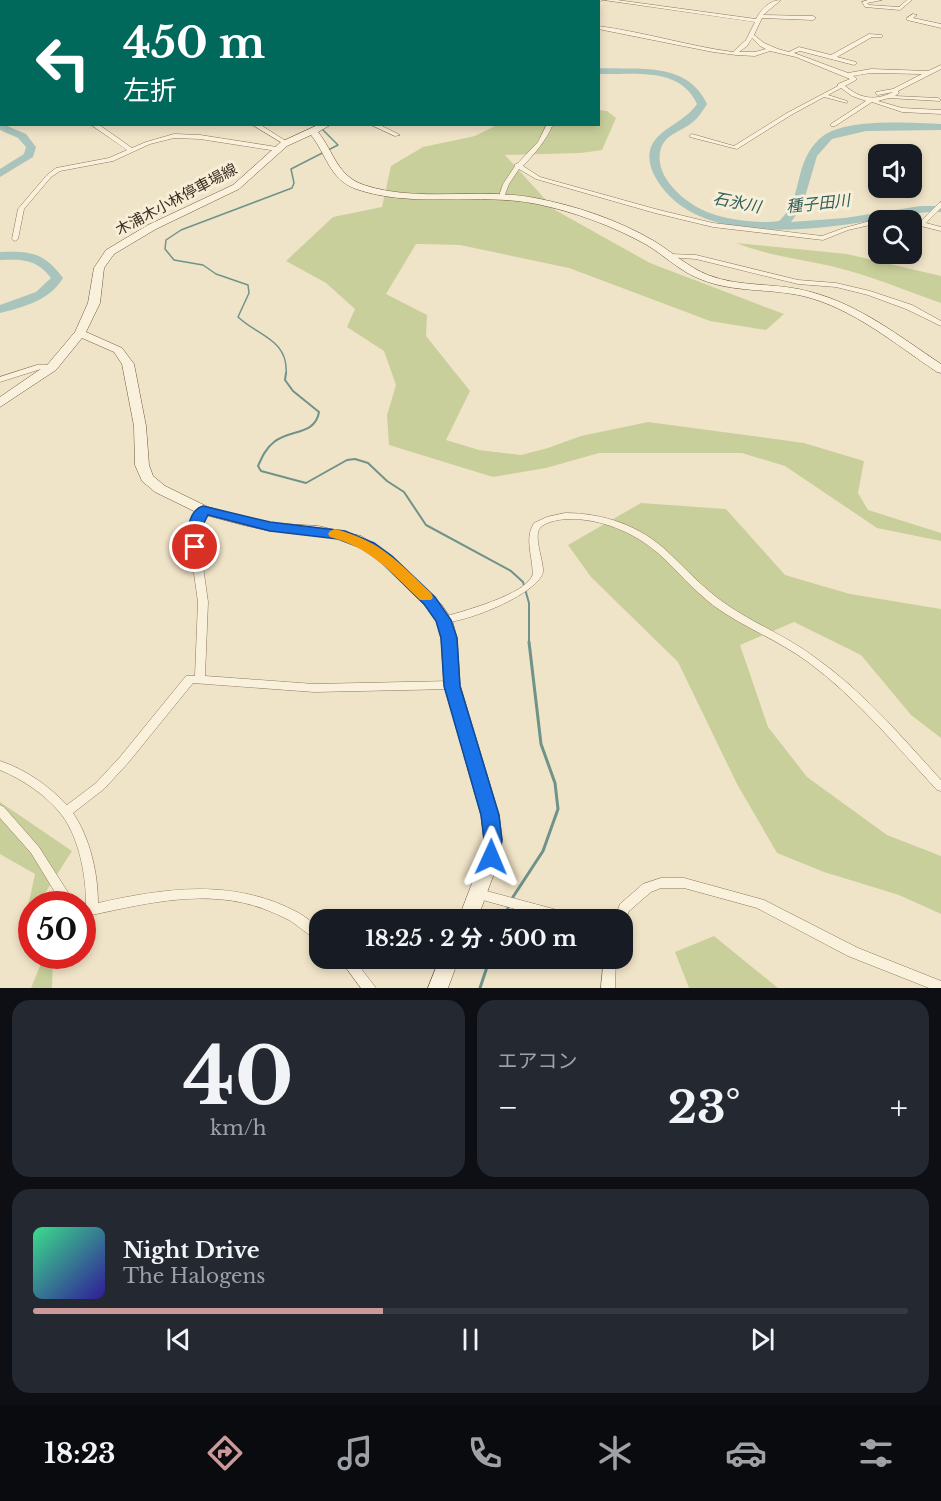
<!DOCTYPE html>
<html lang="ja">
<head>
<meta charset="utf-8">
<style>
  :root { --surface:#171b24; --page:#242831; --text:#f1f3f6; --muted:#9ea1a6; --line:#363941; --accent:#cc999b }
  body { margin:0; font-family:"Libre Baskerville","Noto Sans JP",serif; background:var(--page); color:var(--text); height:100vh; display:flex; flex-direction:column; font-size:22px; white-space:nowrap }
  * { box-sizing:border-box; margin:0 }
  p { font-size:20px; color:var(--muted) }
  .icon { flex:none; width:33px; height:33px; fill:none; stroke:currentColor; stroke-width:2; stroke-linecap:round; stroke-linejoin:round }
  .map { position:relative; height:988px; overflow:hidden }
  .side { display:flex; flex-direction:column; gap:12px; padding:12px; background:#0d0f14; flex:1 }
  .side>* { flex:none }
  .guide { position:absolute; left:0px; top:0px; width:600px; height:126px; box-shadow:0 3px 9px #0003; background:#00695c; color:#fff; overflow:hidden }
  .fabs { position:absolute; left:868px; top:144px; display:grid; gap:12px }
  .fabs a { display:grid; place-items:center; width:54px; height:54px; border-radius:12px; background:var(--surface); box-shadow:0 3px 9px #0003; font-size:30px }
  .speed { position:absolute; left:18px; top:891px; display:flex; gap:12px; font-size:30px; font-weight:700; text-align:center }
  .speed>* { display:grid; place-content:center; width:78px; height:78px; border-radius:50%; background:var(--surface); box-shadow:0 3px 9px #0003; line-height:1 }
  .speed .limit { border:9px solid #d22; background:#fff; color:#111 }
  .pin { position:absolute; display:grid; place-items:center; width:51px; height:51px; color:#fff; margin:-26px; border:3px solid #fff; border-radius:50%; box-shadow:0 2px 6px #0007 }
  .me { position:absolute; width:66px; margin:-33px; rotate:1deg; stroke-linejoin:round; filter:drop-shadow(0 0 4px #0008) }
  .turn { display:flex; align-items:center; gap:21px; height:126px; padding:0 24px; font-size:27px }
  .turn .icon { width:78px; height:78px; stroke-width:2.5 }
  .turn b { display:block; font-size:42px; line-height:51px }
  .big { font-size:45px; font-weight:700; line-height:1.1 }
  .side .card { flex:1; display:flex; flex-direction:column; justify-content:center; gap:9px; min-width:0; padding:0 21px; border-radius:18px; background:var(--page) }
  .side .dial { align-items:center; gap:0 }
  .dial b { font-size:78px; line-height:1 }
  .song { display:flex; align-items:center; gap:18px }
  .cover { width:72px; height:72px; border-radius:9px; background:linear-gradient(135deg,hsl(150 70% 55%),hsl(250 70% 35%)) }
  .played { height:6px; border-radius:3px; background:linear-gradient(90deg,var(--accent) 40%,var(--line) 40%) }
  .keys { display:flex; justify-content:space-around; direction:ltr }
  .heat { display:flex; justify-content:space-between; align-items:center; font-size:33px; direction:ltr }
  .side .tiles { flex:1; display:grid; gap:12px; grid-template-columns:1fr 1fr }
  .card:last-child { grid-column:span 2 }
  .trip { position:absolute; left:309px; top:909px; width:324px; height:60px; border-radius:18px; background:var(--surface); box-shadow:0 3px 9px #0003; font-weight:700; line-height:60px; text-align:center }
  .tabs { display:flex; height:96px; justify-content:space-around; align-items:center; background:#090b0e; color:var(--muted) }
  .tabs .icon { width:42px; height:42px }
  .tabs .selected { color:var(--accent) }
  .tabs b { font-size:27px; color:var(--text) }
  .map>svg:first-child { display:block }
  .green { fill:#c9cf9b }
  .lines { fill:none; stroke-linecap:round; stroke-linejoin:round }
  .stream-far2 { stroke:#6f938a; stroke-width:1.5 }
  .stream-far1 { stroke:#6f938a; stroke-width:2 }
  .stream { stroke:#6f938a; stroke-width:3 }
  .river { fill:#a9c4bc; fill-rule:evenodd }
  .street-casing { stroke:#8d765c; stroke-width:1 }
  .secondary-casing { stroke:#6f573f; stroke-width:1 }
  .highway-casing { stroke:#5b4430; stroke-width:2 }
  .street { fill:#faf1dc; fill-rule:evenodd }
  .secondary { fill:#faf1dc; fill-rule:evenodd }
  .highway { fill:#e0a458; fill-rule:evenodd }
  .route { fill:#1a73e8; stroke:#114b97; stroke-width:1.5 }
  .slow { fill:#f59e0b }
  .labels { text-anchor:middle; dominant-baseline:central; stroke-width:6; stroke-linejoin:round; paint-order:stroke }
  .far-street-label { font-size:15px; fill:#3d2e20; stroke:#f7eed8 }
  .far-water-label { font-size:16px; font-style:italic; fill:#2f5d5a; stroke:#f7eed8 }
</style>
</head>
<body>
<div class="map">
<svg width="941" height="988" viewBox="0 0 941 988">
  <rect width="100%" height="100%" fill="#f0e4c8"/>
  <!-- green -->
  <g class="green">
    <path d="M 599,110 L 607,111 L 616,118 L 602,150 L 581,153 L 505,155 L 555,210 L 650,263 L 784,314 L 766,330 L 710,321 L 569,268 L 460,245 L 416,244 L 386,294 L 427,315 L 426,336 L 470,391 L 446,440 L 479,450 L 521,455 L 548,448 L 581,436 L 648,422 L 804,443 L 864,461 L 858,493 L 868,510 L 941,533 L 941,541 L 877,528 L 785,466 L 742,453 L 599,453 L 546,468 L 493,477 L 389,445 L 387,415 L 396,385 L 384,351 L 347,327 L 355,309 L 326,283 L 286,261 L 333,217 L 382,207 L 391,166 L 423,147 L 475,136 L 497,125 L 598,124 Z"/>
    <path d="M 736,243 L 847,254 L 941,276 L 941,303 C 904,290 869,275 831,266 C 798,259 767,255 736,243 Z"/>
    <path d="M 641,503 L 726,509 L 785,575 L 850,594 L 941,609 L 941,738 L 911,715 L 861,655 L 794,622 L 740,645 L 768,727 L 807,777 L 887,835 L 941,856 L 941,914 L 899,895 L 824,872 L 777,853 L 737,784 L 678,662 L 591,577 L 568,545 Z"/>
    <path d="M 0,802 L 72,851 L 38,904 L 32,904 L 31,914 L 24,925 L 35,874 L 0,854 Z"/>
    <path d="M 714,936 L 778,988 L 689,988 L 675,952 Z"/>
    <path d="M 44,956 L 53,956 L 52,988 L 31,988 Z"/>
  </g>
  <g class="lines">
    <!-- stream-far2 -->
    <path class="stream-far2" d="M 286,374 C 289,340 258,336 238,317 L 249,293 L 248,285 L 216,274 L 203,265 L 174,260 L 165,249 L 166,240 L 181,230 L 292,188 L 294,183 L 291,169 L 338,145 L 317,124"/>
    <!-- stream-far1 -->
    <path class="stream-far1" d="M 286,373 L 285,380 L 293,391 L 319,412 C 315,436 289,429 274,442 C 266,448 262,457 258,466 L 261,471 L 306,483 L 347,460 L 355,459 L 368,463 L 387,481 L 404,492 L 426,525 L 511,571 L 523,582 L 529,603 L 529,644"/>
    <!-- stream -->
    <g class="stream">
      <path d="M 511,900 L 543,851 L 558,809 L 555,783 L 541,744 L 529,642"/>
      <path d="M 504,920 L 509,905"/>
      <path d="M 480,988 L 490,958"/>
    </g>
    <!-- river -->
    <g class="river">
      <path d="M 173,0 L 182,0 L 172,2 Z"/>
      <rect x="0" y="44" width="2" height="6"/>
      <path d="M 598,68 C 639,70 687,61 707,104 C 703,110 699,117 693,122 C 682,131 666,134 661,148 C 652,177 687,205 710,213 C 729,220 759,224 779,221 C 794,208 796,189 801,171 C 805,158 811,145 823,136 C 848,118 910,123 941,124 L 941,130 L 866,131 L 832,139 L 817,156 L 802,207 L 791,222 L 845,218 L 920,206 L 941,206 L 941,212 C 915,211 889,218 864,222 C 803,231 702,243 661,186 C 653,175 646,161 651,147 C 659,128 684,123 697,104 C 680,66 633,75 598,74 Z"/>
      <path d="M 0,123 L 26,134 L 36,147 L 33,157 L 0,177 L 0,169 L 24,154 L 26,147 L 18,138 L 0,130 Z"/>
      <path d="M 0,252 C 30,251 44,252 63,278 C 50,300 24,307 0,313 L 0,305 L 36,292 L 51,278 C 37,259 22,259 0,260 Z"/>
    </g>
    <defs>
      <g id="street">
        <path d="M 215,0 L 219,0 L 220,2 L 215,2 Z"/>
        <path d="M 308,0 L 315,2 L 309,2 Z"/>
        <path d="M 366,0 L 371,0 L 370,2 L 365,2 Z"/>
        <path d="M 564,0 L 603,0 L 598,2 L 548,2 Z"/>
        <path d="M 604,0 L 617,0 L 756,19 C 761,9 770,0 781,0 L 763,15 L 813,16 L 816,18 L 813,20 L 762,18 L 754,35 L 764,43 L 778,49 L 789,52 L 799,47 L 831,55 L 869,34 L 882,35 L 882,37 L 872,37 L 837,57 L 856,62 L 856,64 L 854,65 L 800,51 L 794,53 L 848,73 L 871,69 L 928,71 L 941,65 L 941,69 L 898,91 L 899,93 L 895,96 L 938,98 L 940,99 L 940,101 L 889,98 L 878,101 L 902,108 L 941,110 L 941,114 L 902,112 L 872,102 L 835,126 L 831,126 L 831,124 L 866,101 L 852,96 L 841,88 L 828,95 L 847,101 L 847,103 L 824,97 L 791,115 L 737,149 L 690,137 L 690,135 L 692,134 L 734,146 L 787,113 L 838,86 L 838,84 L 850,79 L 796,57 L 770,51 L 755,56 L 736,55 L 713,52 L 598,29 L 598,26 C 644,32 688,46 733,52 L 746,40 L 755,22 ZM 752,38 L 760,46 L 766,49 L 755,52 L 739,52 L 747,46 ZM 871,73 L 922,74 L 893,89 L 876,92 L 876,94 L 878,95 L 893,92 C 875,101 861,99 845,86 L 856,80 L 856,78 L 853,76 Z"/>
        <path d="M 868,0 L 882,0 L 867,3 L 869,5 L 899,7 L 907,0 L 912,0 L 900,10 L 865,7 L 862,2 Z"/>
        <rect x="0" y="11" width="2" height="2"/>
        <path d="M 913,14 L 917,15 L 913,18 L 941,24 L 941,28 L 907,20 L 907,18 Z"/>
        <rect x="0" y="50" width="2" height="4"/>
        <path d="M 0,59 L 2,60 L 2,63 L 0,63 Z"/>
        <path d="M 90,124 L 98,124 L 132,148 L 146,142 L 174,134 L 200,135 L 277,147 L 280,149 L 277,151 L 200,139 L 174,138 L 150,144 L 113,161 L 60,171 L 51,177 L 24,209 L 18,239 L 15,241 L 13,240 L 12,239 L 18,209 L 47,175 L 56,168 L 109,158 L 127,150 Z"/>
        <path d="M 251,124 L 259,124 L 289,143 L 284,144 Z"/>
        <path d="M 369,124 L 378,124 L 400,135 L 395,136 Z"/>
        <path d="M 547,124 L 553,124 C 546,141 535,153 523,166 L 540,177 L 659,210 L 713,223 L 822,236 L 844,228 L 881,218 L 905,218 L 908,220 L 879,220 L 879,223 L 848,230 L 823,240 L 713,227 L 655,213 L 536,179 L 519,169 L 509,184 L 504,197 L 500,197 L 499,196 L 503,184 L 515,166 L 514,165 L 518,163 L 538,142 Z"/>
        <path d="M 941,202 L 941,208 L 926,223 L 941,227 L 941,231 L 912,224 L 912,220 L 910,220 L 920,222 L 939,203 Z"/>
        <path d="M 670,254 L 696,255 L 798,280 L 836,283 L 870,291 L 912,305 L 941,321 L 941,326 L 906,309 L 868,295 L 836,287 L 798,284 L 696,259 L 668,257 L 668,255 Z"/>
        <path d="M 37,365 L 52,365 L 56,367 L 52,369 L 41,369 L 0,382 L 0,377 Z"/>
        <path d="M 203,507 L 208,510 L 198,531 L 208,602 L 205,676 L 314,684 L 452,681 L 456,682 L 457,685 L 456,688 L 452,689 L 314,692 L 193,683 L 128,763 L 104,789 L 73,813 C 90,838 98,873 98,903 C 165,888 233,878 297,912 C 305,916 312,923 320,928 L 320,940 C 308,936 299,926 289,920 C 281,916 272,912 264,909 C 209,888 147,903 92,915 L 82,913 L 82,904 L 65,904 L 61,902 L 31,853 L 0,818 L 0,805 L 4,807 L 39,847 L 69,894 L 78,900 L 80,904 L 86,904 C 86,875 79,837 61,814 C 46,795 22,779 0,770 L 0,761 C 25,769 49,786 67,805 L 96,783 L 120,757 L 186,676 L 195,676 L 198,602 L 188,531 L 198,510 Z"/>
        <path d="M 565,513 C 604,513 641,526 669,553 C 687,570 703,588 723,602 C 752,623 785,635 813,656 C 862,690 901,736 941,780 L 941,791 L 937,790 C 896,746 857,698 808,662 C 778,640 743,627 714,606 C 693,590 677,570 658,553 C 633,532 602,519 570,519 C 562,519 546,521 540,528 C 533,536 544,562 543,572 C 539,594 459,626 440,622 L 439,620 L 440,618 C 460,612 527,595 533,574 C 533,572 532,566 532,564 C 530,549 526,536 534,523 L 547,517 Z"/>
        <path d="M 661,878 L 684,878 L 764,900 L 858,948 L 941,981 L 941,988 L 929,988 L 848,956 L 757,908 L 684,888 L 661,888 L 651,892 L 629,911 L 624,924 L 622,924 L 622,920 L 614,920 L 620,904 L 643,884 Z"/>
        <path d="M 479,889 L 576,915 L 580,916 L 582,920 L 555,920 L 479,899 L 475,898 L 473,894 L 475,890 Z"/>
        <path d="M 339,958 L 353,958 L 376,988 L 361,988 Z"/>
        <path d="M 604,958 L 616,958 L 615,988 L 601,988 Z"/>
      </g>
      <g id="secondary">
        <path d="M 320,124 L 332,124 L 318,132 C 334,152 337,176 364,185 C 418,203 479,187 535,198 C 577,206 618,220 654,241 C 672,252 688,267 708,275 C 741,288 777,282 811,292 C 860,305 899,336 941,364 L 941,373 L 937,372 C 895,344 853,308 803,296 C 769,288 733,293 700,279 C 681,272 665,256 647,245 C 613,226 575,212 537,204 C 478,192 414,209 356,189 C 329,179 327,155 311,135 L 287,146 L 239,189 L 156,229 L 114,254 L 104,268 L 100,303 L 86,332 L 122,348 L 134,364 L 146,426 L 149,465 L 153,476 L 165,486 L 208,507 L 249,518 L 270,523 L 318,526 L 361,536 L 392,556 L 442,605 L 452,620 L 457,638 L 460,685 L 499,815 L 502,840 L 500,857 L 477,920 L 458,920 L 482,857 L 484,840 L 481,815 L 444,685 L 441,638 L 436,620 L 432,613 L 382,562 L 351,542 L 318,534 L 270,531 L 243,525 L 198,513 L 155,492 L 142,481 L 135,465 L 134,426 L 122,364 L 114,352 L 82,338 L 56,370 L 0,407 L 0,397 L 48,364 L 75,332 L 88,303 L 94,268 L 106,250 L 148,225 L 233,185 L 281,142 Z"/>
        <path d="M 440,958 L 459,958 L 448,988 L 428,988 Z"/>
      </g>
      <g id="highway">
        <path d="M 478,0 L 488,0 L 476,2 Z"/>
        <rect x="0" y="4" width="2" height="6"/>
      </g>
    </defs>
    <!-- street casing -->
    <use href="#street" class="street-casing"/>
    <!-- secondary casing -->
    <use href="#secondary" class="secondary-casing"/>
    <!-- highway casing -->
    <use href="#highway" class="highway-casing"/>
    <!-- street -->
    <use href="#street" class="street"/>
    <!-- secondary -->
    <use href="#secondary" class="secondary"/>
    <!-- highway -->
    <use href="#highway" class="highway"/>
  </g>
  <!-- route -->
  <path class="route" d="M 203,506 L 270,522 L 345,531 L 374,543 L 392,556 L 435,597 L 451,620 L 457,638 L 460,686 L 499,815 L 502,840 L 498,862 L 491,864 L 485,862 L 482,857 L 484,840 L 481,815 L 444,686 L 441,638 L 436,621 L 424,604 L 382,563 L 364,549 L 338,539 L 270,531 L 208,515 L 200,531 L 202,547 L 200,550 L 190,550 C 184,538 188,510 203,506 Z"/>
  <!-- slow -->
  <path class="slow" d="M 335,529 C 381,541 398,562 431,593 L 433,597 L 431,600 L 420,600 C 391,572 371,548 330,537 L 328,534 L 330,531 Z"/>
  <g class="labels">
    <!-- far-street labels -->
    <g class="far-street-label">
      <text transform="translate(176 199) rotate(-28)">木浦木小林停車場線</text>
    </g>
    <!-- far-water labels -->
    <g class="far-water-label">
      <text transform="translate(737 202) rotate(11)">石氷川</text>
      <text transform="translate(818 203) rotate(-6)">種子田川</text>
    </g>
  </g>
</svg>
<div class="fabs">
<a><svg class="icon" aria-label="sound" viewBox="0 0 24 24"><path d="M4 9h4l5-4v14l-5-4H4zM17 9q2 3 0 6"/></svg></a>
<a><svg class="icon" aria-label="search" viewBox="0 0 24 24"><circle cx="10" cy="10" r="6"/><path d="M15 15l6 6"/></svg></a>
</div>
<div class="speed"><div class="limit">50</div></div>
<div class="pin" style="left:195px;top:547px;background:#d93025"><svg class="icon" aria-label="arrive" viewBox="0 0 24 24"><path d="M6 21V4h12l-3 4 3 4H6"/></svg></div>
<svg class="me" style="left:491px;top:857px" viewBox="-20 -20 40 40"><path d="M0-17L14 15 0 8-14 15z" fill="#1a73e8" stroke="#fff" stroke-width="4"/></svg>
<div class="trip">18:25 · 2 分 · 500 m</div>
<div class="guide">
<div class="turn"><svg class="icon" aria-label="left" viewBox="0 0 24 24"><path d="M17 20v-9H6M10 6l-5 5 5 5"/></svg><div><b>450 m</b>左折</div></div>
</div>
</div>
<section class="side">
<div class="tiles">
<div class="card dial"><b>40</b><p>km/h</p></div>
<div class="card"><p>エアコン</p>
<div class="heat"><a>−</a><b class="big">23°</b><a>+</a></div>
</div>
<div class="card">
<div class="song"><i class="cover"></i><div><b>Night Drive</b><p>The Halogens</p></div></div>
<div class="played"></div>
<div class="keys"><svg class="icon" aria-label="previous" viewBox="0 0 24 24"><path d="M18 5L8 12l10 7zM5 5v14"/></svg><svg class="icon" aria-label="pause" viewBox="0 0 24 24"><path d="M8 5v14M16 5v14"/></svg><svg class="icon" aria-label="next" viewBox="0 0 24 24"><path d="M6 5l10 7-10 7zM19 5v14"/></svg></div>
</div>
</div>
</section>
<nav class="tabs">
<b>18:23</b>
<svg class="icon selected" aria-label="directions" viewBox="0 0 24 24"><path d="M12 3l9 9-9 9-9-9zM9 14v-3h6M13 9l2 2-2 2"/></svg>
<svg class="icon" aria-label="music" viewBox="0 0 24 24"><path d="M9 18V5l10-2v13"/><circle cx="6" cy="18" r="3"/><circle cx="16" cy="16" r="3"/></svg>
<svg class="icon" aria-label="phone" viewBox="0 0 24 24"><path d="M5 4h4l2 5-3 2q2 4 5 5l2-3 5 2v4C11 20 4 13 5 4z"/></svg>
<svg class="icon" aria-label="climate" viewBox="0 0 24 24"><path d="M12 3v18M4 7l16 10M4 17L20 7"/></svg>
<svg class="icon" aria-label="car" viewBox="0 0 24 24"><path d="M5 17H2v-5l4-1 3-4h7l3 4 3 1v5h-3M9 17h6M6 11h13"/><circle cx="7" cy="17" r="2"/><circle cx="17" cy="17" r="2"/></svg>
<svg class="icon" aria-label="filters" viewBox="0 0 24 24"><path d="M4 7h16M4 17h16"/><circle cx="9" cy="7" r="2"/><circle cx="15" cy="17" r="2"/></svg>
</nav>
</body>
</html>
